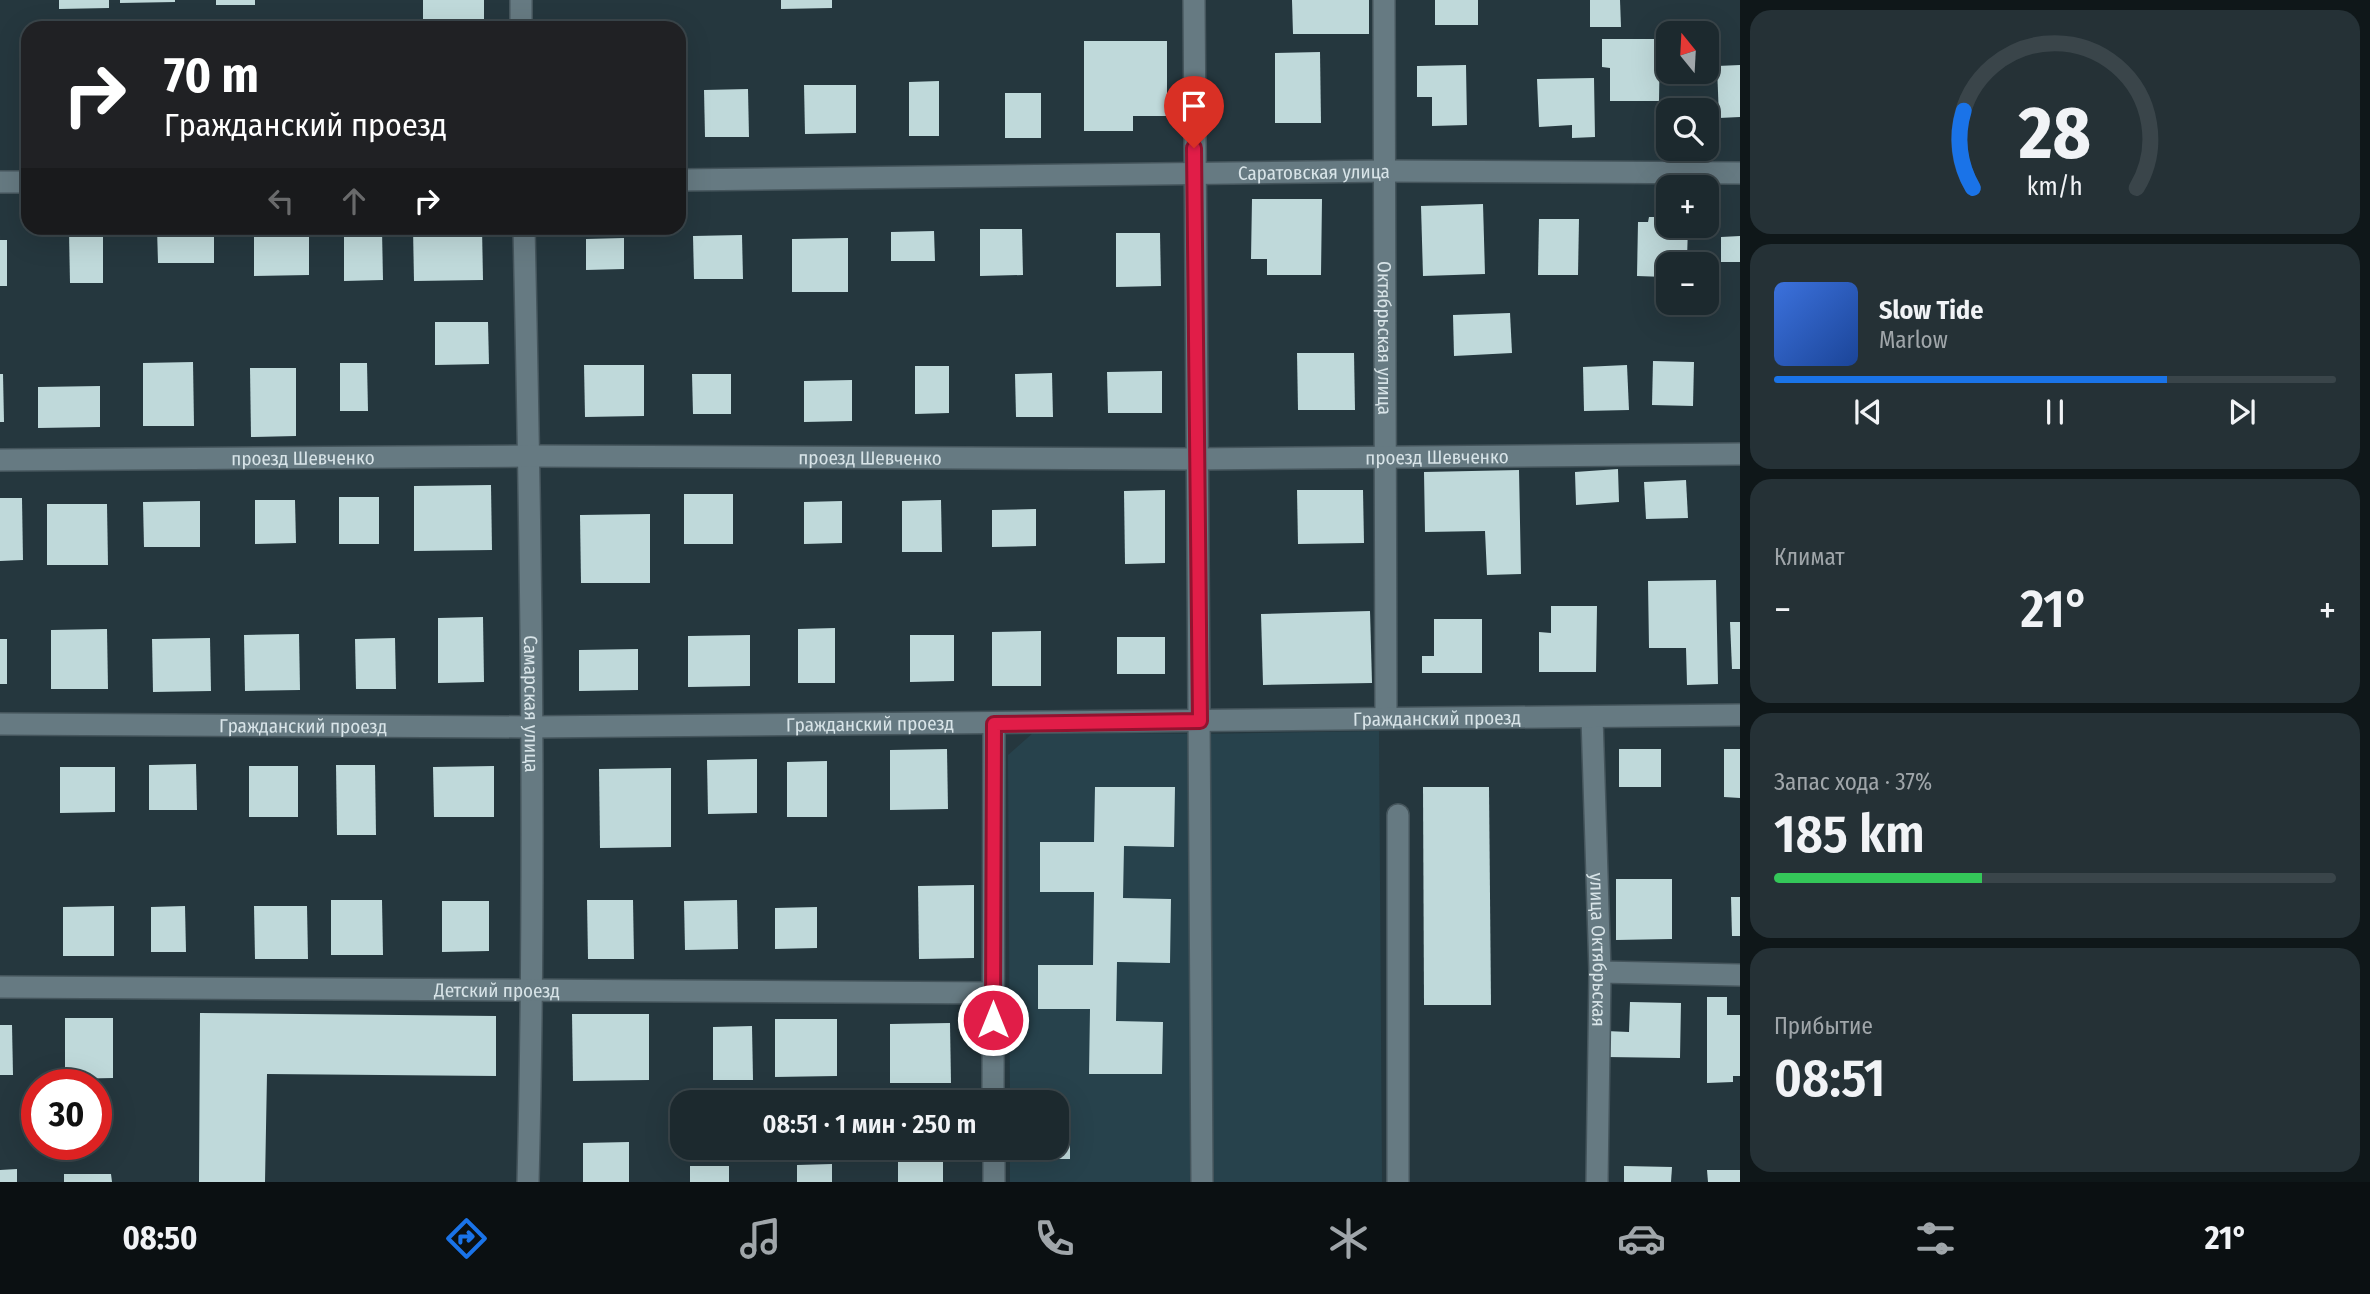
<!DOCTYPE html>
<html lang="ru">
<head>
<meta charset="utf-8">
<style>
  :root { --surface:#1c292e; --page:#253136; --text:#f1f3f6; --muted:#a0a6aa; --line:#3a454a; --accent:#1a73e8 }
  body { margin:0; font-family:"Fira Sans Condensed",sans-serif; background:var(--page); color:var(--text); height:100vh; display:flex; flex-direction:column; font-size:26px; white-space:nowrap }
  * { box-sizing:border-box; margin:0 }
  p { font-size:23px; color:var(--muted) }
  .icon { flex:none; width:38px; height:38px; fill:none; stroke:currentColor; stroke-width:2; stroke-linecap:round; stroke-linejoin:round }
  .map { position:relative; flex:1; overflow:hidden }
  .details { display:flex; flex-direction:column; gap:10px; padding:10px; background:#0f1719; width:630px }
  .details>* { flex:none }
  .top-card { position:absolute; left:21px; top:21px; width:665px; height:214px; border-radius:21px; box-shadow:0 7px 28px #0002,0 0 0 2px var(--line); background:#202124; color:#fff; overflow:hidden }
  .needle { width:46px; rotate:342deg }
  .buttons { position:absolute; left:1656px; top:21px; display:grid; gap:14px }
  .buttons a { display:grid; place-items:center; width:63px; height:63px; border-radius:14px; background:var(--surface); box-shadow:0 7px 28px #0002,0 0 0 2px var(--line); font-size:35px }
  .speed { position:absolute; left:21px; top:1069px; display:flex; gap:14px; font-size:35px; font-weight:700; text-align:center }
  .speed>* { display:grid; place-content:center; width:91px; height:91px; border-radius:50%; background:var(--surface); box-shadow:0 7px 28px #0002,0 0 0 2px var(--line); line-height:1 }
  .speed .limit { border:10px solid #d22; background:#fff; color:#111 }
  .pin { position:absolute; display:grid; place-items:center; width:60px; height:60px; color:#fff; margin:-72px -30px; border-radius:50% 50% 50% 0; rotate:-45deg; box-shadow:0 0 7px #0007 }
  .pin .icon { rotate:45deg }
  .me { position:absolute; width:77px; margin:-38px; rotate:0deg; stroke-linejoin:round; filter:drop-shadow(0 0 5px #0008) }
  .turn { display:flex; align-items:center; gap:24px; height:147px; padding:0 28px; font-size:32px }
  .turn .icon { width:91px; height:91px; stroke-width:2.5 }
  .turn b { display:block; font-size:49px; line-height:60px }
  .lanes { display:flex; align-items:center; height:66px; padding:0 28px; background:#0003; justify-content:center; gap:35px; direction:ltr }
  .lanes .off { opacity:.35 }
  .big { font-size:52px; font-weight:600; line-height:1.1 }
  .details .tile { flex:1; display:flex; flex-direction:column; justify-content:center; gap:10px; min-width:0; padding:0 24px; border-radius:21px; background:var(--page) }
  .details .dial { align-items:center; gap:0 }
  .dial svg { height:182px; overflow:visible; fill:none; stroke:var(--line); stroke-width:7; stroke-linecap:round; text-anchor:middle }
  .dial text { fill:var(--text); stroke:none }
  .song { display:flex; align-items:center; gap:21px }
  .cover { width:84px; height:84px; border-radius:10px; background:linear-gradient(135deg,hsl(220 70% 55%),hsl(220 70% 35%)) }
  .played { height:7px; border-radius:4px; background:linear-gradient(90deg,var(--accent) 70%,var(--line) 70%) }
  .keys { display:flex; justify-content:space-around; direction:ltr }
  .heat { display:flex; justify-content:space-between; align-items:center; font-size:38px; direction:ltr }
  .charge { height:10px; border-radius:5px; background:linear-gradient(90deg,#34c759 37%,var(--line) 0) }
  .trip { position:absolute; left:670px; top:1090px; width:399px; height:70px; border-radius:21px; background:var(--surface); box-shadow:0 7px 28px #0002,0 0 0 2px var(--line); font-weight:600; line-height:70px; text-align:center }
  .menu { display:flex; height:112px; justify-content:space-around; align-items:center; background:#0b1012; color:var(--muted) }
  .menu .icon { width:49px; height:49px }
  .menu .on { color:var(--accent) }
  .menu b { font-size:32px; color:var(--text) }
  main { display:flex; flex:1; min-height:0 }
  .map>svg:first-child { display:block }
  .built { fill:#27424c }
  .building { fill:#bfd9da }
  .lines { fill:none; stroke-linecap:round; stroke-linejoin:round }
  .minor-casing { stroke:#45555c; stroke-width:24 }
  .minor { stroke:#667a82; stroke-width:21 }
  .route-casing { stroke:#92132f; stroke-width:18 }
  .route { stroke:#e11d48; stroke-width:12 }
  .labels { text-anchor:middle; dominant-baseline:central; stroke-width:7; stroke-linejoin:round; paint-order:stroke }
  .street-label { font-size:19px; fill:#d8e4e8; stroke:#1b2d34 }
</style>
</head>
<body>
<main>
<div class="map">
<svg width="1740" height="1182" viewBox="0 0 1740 1182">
  <rect width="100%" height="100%" fill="#25373e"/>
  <!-- built -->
  <path class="built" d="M 1379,731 L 1382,1182 L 1010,1182 L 1010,1148 L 1057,1148 L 1057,1102 L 1010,1102 L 1008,755 L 1034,732 L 1201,734 Z"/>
  <!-- building -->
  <g class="building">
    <path d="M 59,0 L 109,0 L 109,8 L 59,9 Z"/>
    <path d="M 120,0 L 175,0 L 175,2 L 120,3 Z"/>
    <rect x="216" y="0" width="39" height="5"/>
    <rect x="423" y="0" width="61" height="28"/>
    <path d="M 781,0 L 832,0 L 832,8 L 781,9 Z"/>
    <path d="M 1292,0 L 1369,0 L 1369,34 L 1293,34 Z"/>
    <rect x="1435" y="0" width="43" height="25"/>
    <path d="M 1590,0 L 1620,0 L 1621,27 L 1590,27 Z"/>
    <path d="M 1602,39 L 1660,39 L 1659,101 L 1610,101 L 1610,68 L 1602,67 Z"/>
    <path d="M 1084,41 L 1167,41 L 1167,116 L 1133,116 L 1133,131 L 1084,131 Z"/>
    <path d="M 1320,52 L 1321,123 L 1275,123 L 1275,53 Z"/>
    <path d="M 1466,65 L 1467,125 L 1432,126 L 1432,97 L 1417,97 L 1417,66 Z"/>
    <path d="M 1740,65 L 1740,117 L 1719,118 L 1717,66 Z"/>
    <path d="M 1594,78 L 1595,137 L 1572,138 L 1572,125 L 1539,127 L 1537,79 Z"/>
    <path d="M 939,81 L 939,136 L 909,136 L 909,82 Z"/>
    <path d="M 804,85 L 856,85 L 856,133 L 805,134 Z"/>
    <path d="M 748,89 L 749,137 L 705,137 L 704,90 Z"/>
    <rect x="1005" y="93" width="36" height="45"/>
    <path d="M 1252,199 L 1322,199 L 1321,275 L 1267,275 L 1267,259 L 1251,259 Z"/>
    <path d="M 1483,204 L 1485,274 L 1423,276 L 1421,206 Z"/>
    <path d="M 1649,217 L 1668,217 L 1668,226 L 1688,226 L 1687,260 L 1665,260 L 1665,277 L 1637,276 L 1638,222 L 1648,222 Z"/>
    <path d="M 1539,219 L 1579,219 L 1578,275 L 1538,275 Z"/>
    <path d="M 157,228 L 214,228 L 214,263 L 158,263 Z"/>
    <path d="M 254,228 L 309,228 L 309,275 L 254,276 Z"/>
    <path d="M 413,228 L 482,228 L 483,280 L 414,281 Z"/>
    <path d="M 980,229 L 1022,229 L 1023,275 L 980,276 Z"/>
    <path d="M 344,230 L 382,230 L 383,280 L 344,281 Z"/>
    <path d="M 934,231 L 935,261 L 891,261 L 891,232 Z"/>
    <path d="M 69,232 L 103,232 L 103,283 L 70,283 Z"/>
    <path d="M 1116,233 L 1160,233 L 1161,286 L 1116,287 Z"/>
    <path d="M 742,235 L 743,279 L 694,279 L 693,236 Z"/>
    <path d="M 1740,236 L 1740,262 L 1721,262 L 1721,237 Z"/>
    <path d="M 624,238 L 624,269 L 586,270 L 586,239 Z"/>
    <path d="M 848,238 L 848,292 L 792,292 L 792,239 Z"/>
    <rect x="0" y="240" width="7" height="46"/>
    <path d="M 1510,313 L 1512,353 L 1454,356 L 1453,315 Z"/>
    <path d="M 435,322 L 488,322 L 489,364 L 435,365 Z"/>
    <path d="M 1297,353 L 1354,353 L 1355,410 L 1298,410 Z"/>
    <path d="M 1653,361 L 1694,362 L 1693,406 L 1652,405 Z"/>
    <path d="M 193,362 L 194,426 L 143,426 L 143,363 Z"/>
    <path d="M 340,363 L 367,363 L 368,411 L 340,411 Z"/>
    <path d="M 584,365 L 644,365 L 644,416 L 585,417 Z"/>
    <path d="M 1627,365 L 1629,410 L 1584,411 L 1583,367 Z"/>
    <path d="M 915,366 L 949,366 L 949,413 L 915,414 Z"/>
    <path d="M 250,368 L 296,368 L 296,436 L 251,437 Z"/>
    <path d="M 1162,371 L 1162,413 L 1108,413 L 1107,372 Z"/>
    <path d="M 1052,373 L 1053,417 L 1016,417 L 1015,374 Z"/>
    <path d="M 0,374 L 3,374 L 4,422 L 0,422 Z"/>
    <path d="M 692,374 L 731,374 L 731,414 L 693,414 Z"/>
    <path d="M 852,380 L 852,421 L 804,422 L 804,381 Z"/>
    <path d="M 100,386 L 100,427 L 38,428 L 38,387 Z"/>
    <path d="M 1618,469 L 1619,502 L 1576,505 L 1575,472 Z"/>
    <path d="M 1519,470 L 1521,574 L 1487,575 L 1485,531 L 1425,532 L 1424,472 Z"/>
    <path d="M 1686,480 L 1688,518 L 1646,519 L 1644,482 Z"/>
    <path d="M 491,485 L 492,550 L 414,551 L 414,486 Z"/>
    <path d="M 1165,490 L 1165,563 L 1125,564 L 1124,491 Z"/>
    <path d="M 1297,490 L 1363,490 L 1364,543 L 1298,544 Z"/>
    <rect x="684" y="494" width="49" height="50"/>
    <rect x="339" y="497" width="40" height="47"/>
    <path d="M 0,498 L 22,498 L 23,560 L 0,561 Z"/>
    <path d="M 255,500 L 295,500 L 296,543 L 255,544 Z"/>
    <path d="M 941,500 L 942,552 L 902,552 L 902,501 Z"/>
    <path d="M 200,501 L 200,547 L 144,547 L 143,502 Z"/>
    <path d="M 842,501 L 842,543 L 804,544 L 804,502 Z"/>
    <path d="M 47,504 L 107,504 L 108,565 L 47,565 Z"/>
    <path d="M 1036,509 L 1036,546 L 992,547 L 992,510 Z"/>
    <path d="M 650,514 L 650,583 L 581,583 L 580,515 Z"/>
    <path d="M 1716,580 L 1718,684 L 1687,685 L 1686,648 L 1649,648 L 1648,581 Z"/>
    <path d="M 1551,606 L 1597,606 L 1596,672 L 1539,672 L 1539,632 L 1551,633 Z"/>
    <path d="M 1370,611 L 1372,683 L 1263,685 L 1261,614 Z"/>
    <path d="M 483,617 L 484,682 L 438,683 L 438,618 Z"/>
    <path d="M 1434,619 L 1482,619 L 1482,673 L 1422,673 L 1422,656 L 1434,656 Z"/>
    <path d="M 1730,622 L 1740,622 L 1740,669 L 1732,669 Z"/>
    <path d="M 835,628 L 835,683 L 798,683 L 798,629 Z"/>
    <path d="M 107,629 L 108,689 L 51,689 L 51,630 Z"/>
    <path d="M 1041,631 L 1041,686 L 992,686 L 992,632 Z"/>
    <path d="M 299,634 L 300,690 L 245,691 L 244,635 Z"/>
    <path d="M 750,635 L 750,686 L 688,687 L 688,636 Z"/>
    <path d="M 910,635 L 954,635 L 954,681 L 910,682 Z"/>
    <rect x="1117" y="637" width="48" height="37"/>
    <path d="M 210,638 L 211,691 L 153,692 L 152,639 Z"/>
    <path d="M 395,638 L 396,689 L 356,689 L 355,639 Z"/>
    <rect x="0" y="639" width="7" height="45"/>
    <path d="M 638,649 L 638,690 L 579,691 L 579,650 Z"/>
    <path d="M 947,749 L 948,809 L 890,810 L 890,750 Z"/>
    <rect x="1619" y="749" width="42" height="38"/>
    <path d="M 1724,749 L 1740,749 L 1740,798 L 1724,797 Z"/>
    <path d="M 757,759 L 757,813 L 708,814 L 707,760 Z"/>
    <path d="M 827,761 L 827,817 L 787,817 L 787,762 Z"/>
    <path d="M 196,764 L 197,810 L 149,810 L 149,765 Z"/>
    <path d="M 336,765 L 375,765 L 376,835 L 337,835 Z"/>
    <rect x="249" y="766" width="49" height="51"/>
    <path d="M 494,766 L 494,817 L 434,817 L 433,767 Z"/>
    <path d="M 60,767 L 115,767 L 115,812 L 60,813 Z"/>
    <path d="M 671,768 L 671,847 L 600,848 L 599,769 Z"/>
    <path d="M 1095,787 L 1175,787 L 1174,847 L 1124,846 L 1123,898 L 1171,899 L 1170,963 L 1117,962 L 1116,1021 L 1163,1022 L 1162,1074 L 1089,1074 L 1090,1009 L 1038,1009 L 1038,965 L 1093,965 L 1094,892 L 1040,892 L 1040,842 L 1094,842 Z"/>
    <path d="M 1423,787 L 1489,787 L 1491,1005 L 1424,1005 Z"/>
    <path d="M 1616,879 L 1672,879 L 1672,939 L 1616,940 Z"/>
    <path d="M 974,885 L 974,958 L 919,959 L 918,886 Z"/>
    <path d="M 1731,897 L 1740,897 L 1740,936 L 1732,936 Z"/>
    <path d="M 331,900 L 382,900 L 383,955 L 331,955 Z"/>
    <path d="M 587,900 L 633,900 L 634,959 L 588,959 Z"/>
    <path d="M 737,900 L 738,949 L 685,950 L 684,901 Z"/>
    <path d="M 442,901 L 489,901 L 489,951 L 442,952 Z"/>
    <path d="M 114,906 L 114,956 L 63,956 L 63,907 Z"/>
    <path d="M 185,906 L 186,952 L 151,952 L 151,907 Z"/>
    <path d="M 254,906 L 307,906 L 308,959 L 255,959 Z"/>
    <path d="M 817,907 L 817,948 L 775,949 L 775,908 Z"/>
    <path d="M 1707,997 L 1727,997 L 1727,1015 L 1740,1015 L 1740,1076 L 1733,1076 L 1733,1082 L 1707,1083 Z"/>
    <path d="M 1630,1002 L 1681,1003 L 1680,1058 L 1606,1057 L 1606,1031 L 1629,1032 Z"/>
    <path d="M 200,1013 L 496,1016 L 496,1076 L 267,1074 L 265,1182 L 199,1182 Z"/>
    <path d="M 572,1014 L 649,1014 L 649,1080 L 573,1081 Z"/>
    <path d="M 65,1018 L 113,1018 L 113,1078 L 65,1079 Z"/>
    <path d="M 775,1019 L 837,1019 L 837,1076 L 775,1077 Z"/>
    <path d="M 950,1023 L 951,1083 L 890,1083 L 890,1024 Z"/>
    <path d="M 0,1025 L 12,1025 L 13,1075 L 0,1075 Z"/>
    <path d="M 752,1026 L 753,1080 L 713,1080 L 713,1027 Z"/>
    <path d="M 1057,1118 L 1070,1118 L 1070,1159 L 1018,1159 L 1018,1148 L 1057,1148 Z"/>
    <path d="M 629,1142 L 629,1182 L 583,1182 L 583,1143 Z"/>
    <rect x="898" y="1148" width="45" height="34"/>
    <path d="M 832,1164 L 832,1182 L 797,1182 L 797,1165 Z"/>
    <rect x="690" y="1166" width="39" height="16"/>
    <path d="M 1624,1166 L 1672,1167 L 1671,1182 L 1624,1182 Z"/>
    <path d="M 17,1169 L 17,1182 L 0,1182 L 0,1170 Z"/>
    <path d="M 1707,1170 L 1740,1170 L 1740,1182 L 1708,1182 Z"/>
    <path d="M 64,1174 L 111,1174 L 112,1182 L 64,1182 Z"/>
  </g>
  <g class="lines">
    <defs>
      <g id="minor">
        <path d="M 521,0 L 521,28"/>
        <path d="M 1194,0 C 1196,394 1201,788 1202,1182"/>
        <path id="s1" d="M 1384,0 L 1386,717"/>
        <path id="s2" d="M 679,180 L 1384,171 L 1740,173"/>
        <path d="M 0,182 L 28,182"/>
        <path id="s3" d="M 524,228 C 531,546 536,864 528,1182"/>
        <path id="s4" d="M 0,460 L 529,456 L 1196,459 L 1740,454"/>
        <path id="s5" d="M 1592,717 L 1600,972 L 1597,1182"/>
        <path id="s6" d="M 0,724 L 531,727 L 1740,715"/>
        <path d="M 1600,972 L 1740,975"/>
        <path id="s7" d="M 0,987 L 993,993"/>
        <path d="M 993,1102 L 994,724"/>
        <path d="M 994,1148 L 994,1182"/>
        <path d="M 1398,1182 L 1398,815"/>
      </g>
    </defs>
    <!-- minor casing -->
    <use href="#minor" class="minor-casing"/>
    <!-- minor -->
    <use href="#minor" class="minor"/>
  </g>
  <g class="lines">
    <defs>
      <path id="route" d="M 993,1020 L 994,724 L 1200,721 L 1194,148"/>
    </defs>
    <!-- route casing -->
    <use href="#route" class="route-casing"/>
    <!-- route -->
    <use href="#route" class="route"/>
  </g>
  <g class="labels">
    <!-- street labels -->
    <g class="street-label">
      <text stroke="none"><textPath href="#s2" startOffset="635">Саратовская улица</textPath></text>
      <text stroke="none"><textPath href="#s1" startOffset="338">Октябрьская улица</textPath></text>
      <text stroke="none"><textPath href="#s4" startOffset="1437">проезд Шевченко</textPath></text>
      <text stroke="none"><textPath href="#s4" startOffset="870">проезд Шевченко</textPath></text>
      <text stroke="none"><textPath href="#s4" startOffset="303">проезд Шевченко</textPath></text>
      <text stroke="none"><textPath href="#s3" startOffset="476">Самарская улица</textPath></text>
      <text stroke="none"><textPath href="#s6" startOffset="1437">Гражданский проезд</textPath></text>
      <text stroke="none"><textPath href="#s6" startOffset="870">Гражданский проезд</textPath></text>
      <text stroke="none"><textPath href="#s6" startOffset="303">Гражданский проезд</textPath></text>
      <text stroke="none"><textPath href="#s5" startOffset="233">улица Октябрьская</textPath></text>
      <text stroke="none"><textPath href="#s7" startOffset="497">Детский проезд</textPath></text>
    </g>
  </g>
</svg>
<div class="buttons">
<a><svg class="needle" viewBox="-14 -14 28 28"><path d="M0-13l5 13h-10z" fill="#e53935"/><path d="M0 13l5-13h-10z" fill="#a0a6aa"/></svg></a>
<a><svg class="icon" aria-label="search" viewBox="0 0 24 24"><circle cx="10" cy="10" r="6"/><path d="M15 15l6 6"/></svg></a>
<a>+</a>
<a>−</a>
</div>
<div class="speed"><div class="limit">30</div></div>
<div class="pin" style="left:1194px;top:148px;background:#d93025"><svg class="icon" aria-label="arrive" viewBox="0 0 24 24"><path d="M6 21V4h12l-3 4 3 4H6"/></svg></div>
<svg class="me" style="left:993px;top:1020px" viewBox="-20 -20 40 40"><circle r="17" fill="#e11d48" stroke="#fff" stroke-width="3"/><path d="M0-11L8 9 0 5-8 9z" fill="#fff"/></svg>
<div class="trip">08:51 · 1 мин · 250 m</div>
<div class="top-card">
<div class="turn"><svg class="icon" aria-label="right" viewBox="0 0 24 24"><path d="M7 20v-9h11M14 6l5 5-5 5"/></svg><div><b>70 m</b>Гражданский проезд</div></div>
<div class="lanes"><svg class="icon off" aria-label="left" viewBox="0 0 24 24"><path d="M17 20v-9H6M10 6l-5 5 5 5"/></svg><svg class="icon off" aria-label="ahead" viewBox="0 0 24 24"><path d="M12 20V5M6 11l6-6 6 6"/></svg><svg class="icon" aria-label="right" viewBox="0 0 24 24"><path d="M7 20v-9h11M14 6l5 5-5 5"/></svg></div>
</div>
</div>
<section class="details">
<div class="tile dial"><svg viewBox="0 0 100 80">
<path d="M14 69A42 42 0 1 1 86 69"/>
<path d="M14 69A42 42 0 0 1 10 35" stroke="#1a73e8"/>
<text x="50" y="56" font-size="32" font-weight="700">28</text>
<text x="50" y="72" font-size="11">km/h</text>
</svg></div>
<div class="tile">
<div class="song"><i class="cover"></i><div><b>Slow Tide</b><p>Marlow</p></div></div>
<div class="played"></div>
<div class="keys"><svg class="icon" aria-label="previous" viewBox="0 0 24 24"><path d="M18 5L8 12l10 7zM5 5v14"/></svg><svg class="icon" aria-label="pause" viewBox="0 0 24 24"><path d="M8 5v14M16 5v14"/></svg><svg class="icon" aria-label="next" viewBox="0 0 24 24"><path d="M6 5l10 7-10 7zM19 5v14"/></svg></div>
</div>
<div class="tile"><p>Климат</p>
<div class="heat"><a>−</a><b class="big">21°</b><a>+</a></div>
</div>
<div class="tile"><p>Запас хода · 37%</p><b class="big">185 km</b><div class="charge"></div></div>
<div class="tile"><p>Прибытие</p><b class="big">08:51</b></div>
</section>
</main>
<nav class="menu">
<b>08:50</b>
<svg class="icon on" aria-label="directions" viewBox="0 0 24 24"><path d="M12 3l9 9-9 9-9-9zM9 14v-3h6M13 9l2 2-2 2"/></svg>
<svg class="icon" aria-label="music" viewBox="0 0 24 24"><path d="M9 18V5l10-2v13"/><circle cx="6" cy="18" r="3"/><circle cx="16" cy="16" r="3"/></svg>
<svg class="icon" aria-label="phone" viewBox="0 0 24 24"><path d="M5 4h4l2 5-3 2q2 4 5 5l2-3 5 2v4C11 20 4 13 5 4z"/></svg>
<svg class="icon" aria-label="climate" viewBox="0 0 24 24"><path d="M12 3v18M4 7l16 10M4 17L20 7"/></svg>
<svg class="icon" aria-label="car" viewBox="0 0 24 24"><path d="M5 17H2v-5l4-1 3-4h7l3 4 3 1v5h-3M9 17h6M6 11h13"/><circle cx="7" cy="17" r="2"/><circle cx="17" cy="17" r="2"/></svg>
<svg class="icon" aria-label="filters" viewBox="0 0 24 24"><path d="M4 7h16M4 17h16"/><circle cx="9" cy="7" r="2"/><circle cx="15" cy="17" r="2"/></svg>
<b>21°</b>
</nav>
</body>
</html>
